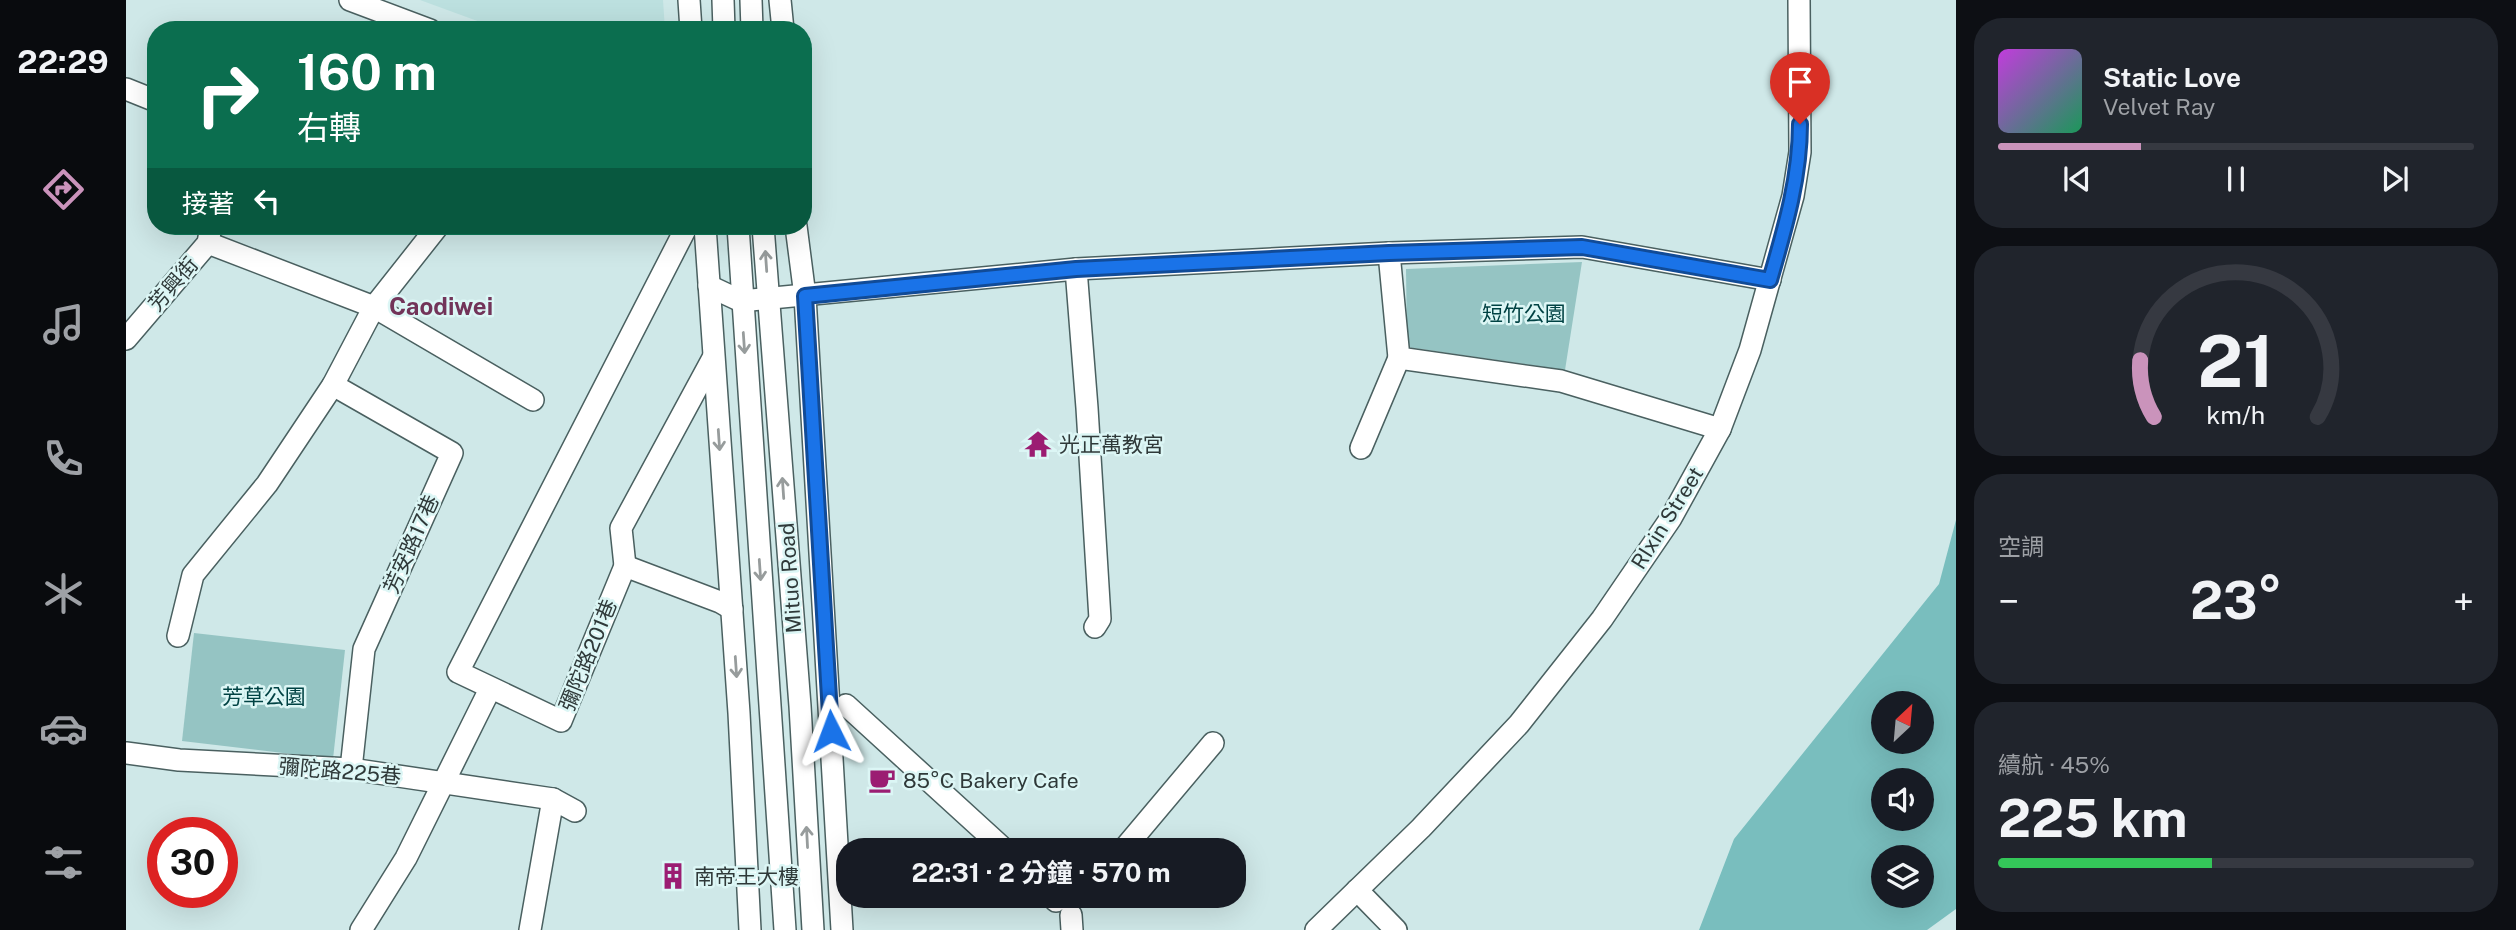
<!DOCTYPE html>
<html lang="zh-TW">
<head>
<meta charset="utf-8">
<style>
  :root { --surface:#171b24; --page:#20242c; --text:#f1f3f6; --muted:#9ea1a6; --line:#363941; --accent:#ca93bb }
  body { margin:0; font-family:"Public Sans","Noto Sans TC",sans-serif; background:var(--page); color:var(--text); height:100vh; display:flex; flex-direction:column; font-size:26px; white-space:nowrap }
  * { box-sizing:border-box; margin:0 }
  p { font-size:23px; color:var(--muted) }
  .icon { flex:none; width:38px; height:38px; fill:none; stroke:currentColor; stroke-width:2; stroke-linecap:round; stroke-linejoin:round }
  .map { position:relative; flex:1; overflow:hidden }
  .panel { display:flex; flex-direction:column; gap:18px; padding:18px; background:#0d0f14; width:560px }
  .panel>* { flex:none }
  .guide { position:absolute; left:21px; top:21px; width:665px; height:214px; border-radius:28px; box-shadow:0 7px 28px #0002; background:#0b6e4f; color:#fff; overflow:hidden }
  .needle { width:46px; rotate:26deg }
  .fabs { position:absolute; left:1745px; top:691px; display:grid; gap:14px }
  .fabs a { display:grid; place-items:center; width:63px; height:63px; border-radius:50%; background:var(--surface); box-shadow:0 7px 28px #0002; font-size:35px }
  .speed { position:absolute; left:21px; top:817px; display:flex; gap:14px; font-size:35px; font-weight:700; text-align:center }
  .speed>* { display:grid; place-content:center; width:91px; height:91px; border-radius:50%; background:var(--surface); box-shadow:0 7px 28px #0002; line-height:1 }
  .speed .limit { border:10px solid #d22; background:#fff; color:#111 }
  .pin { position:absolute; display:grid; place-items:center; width:60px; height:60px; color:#fff; margin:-72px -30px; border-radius:50% 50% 50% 0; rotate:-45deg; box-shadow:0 0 7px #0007 }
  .pin .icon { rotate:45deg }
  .me { position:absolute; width:77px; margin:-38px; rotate:357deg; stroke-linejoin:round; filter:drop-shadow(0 0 5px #0008) }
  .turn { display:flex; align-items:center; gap:24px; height:147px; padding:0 35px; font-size:32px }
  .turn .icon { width:91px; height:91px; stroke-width:2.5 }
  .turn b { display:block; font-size:49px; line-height:60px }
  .then { display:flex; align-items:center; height:66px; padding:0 35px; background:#0003; gap:14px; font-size:26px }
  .big { font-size:52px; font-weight:700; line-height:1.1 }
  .panel .tile { flex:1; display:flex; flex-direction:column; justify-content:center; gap:10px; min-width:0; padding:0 24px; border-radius:28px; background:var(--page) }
  .panel .dial { align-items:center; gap:0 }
  .dial svg { height:182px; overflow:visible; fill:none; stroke:var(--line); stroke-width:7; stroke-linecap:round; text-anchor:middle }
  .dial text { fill:var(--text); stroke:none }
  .song { display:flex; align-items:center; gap:21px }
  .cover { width:84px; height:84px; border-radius:10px; background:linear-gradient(135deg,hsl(290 70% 55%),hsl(150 70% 35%)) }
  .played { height:7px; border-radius:4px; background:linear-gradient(90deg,var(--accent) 30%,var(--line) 30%) }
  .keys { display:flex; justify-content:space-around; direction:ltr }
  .heat { display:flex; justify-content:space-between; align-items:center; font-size:38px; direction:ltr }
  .charge { height:10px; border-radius:5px; background:linear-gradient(90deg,#34c759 45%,var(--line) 0) }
  .trip { position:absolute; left:710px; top:838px; width:410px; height:70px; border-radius:28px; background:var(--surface); box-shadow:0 7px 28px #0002; font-weight:700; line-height:70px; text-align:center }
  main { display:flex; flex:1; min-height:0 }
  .tab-bar { display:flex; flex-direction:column; width:126px; justify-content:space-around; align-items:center; background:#090b0e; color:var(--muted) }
  .tab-bar .icon { width:49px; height:49px }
  .tab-bar .current { color:var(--accent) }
  .tab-bar b { font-size:32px; color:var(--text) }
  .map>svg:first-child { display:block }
  .built { fill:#bce0df }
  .green { fill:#95c4c3 }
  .forest { fill:#79bebe; fill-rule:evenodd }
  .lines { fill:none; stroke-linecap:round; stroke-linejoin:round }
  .minor-casing { stroke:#4a6060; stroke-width:24 }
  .minor { stroke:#fff; stroke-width:21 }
  .oneway { stroke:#979c9c }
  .route-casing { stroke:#114b97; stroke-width:18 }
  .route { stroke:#1a73e8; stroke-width:12 }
  .labels { text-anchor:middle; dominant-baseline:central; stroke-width:5; stroke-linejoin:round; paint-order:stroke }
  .street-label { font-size:21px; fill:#2f3939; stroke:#dcf6f5 }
  .park-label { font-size:21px; fill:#004243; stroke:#dcf6f5 }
  .poi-label { font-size:21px; fill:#2f3939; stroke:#dcf6f5; text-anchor:start }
  .quarter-label { font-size:24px; font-weight:bold; fill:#723459; stroke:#dcf6f5 }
</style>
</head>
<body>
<main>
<nav class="tab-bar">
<b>22:29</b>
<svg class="icon current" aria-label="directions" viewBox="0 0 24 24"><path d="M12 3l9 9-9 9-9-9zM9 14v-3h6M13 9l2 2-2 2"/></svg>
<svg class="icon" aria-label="music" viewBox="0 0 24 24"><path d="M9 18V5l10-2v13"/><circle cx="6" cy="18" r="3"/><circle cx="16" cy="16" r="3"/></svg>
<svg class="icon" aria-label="phone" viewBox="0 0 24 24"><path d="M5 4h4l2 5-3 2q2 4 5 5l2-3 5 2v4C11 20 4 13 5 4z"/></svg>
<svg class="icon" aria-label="climate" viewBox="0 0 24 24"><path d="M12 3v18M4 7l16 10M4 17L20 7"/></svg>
<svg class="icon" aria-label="car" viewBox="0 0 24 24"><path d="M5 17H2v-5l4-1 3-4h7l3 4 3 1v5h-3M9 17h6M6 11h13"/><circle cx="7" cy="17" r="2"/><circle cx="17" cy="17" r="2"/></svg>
<svg class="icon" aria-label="filters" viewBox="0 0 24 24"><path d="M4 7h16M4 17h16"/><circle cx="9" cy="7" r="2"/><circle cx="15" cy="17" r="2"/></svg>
</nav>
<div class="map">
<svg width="1830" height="930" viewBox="0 0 1830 930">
  <rect width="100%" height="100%" fill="#cfe8e8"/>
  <!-- built -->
  <path class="built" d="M 294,0 L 537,0 L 539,30 L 376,30 Z"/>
  <!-- green -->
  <g class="green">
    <path d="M 1456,262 L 1439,370 L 1281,347 L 1280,269 Z"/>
    <path d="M 68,633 L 219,650 L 207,759 L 56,741 Z"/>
  </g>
  <!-- forest -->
  <path class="forest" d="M 1830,520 L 1830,909 L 1801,930 L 1573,930 L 1608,839 L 1813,584 ZM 1757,704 L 1796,704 L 1796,742 L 1757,742 ZM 1757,780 L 1796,780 L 1796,819 L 1757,819 ZM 1757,858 L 1796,858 L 1796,896 L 1757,896 Z"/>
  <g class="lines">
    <defs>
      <g id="minor">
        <path d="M 224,0 L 304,30"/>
        <path d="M 563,0 L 565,30"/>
        <path d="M 597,0 L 598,30"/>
        <path d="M 625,0 L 626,30"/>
        <path d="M 654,0 L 657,30"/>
        <path d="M 0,89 L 30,101"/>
        <path d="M 561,226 L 332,672 L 435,721 L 499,566 L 594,602 L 606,609"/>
        <path d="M 579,226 L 613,713 L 624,930"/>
        <path d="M 612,226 L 659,930"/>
        <path d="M 637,226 L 674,706 L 687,930"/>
        <path d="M 670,226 L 679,296 L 716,930"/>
        <path d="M 82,243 L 248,307 L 407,400"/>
        <path d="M 1263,253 L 1273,358 L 1435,381 L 1594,429"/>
        <path d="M 950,269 L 961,408 L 974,619 L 969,627"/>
        <path d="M 583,286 L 615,301 L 950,269 L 1263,253 L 1456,247 L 1644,280"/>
        <path d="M 0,339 L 82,243 L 85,226"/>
        <path d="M 207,385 L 326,453 L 238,649 L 225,769"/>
        <path d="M 1235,448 L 1273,358"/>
        <path d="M 499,566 L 495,528 L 587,358"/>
        <path d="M 52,636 L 67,575 L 141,484 L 207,385 L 248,307 L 312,226"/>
        <path d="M 720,705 L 879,850"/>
        <path d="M 0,753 L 53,760 L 225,769 L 427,799"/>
        <path d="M 997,850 L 1087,743"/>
        <path d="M 1231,890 L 1270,930"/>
        <path d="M 925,896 L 930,901"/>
        <path d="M 945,915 L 946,930"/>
        <path d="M 235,930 L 280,858 L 364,689"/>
        <path d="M 404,930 L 427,799 L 449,811"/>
        <path d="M 1190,930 L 1295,828 L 1393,724 L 1476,619 L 1545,518 L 1594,429 L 1624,350 L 1667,196 L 1674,152 L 1673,0"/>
      </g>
    </defs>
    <!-- minor casing -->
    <use href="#minor" class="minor-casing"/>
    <!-- minor -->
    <use href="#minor" class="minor"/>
  </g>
  <!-- one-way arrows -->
  <defs><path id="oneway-shaft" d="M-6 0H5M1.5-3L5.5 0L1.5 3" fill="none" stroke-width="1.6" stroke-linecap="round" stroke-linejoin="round" transform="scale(1.75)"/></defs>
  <g class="oneway">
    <use href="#oneway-shaft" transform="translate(640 261) rotate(-94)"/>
    <use href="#oneway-shaft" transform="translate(618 343) rotate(86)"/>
    <use href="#oneway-shaft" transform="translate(593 440) rotate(86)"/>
    <use href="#oneway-shaft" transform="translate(657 488) rotate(-94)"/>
    <use href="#oneway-shaft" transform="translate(634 570) rotate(86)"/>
    <use href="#oneway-shaft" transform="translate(610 667) rotate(86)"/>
    <use href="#oneway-shaft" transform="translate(681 837) rotate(-93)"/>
  </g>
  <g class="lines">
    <defs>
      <path id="route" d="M 705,731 L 679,296 L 950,269 L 1263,253 L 1456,247 L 1644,280 C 1659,228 1674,178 1674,124"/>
    </defs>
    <!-- route casing -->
    <use href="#route" class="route-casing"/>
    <!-- route -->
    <use href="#route" class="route"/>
  </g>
  <!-- icons -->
  <defs>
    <symbol id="temple-bare" viewBox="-9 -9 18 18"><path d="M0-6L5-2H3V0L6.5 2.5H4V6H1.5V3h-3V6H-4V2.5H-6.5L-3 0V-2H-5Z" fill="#9b1d72" stroke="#dcf6f5" stroke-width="2.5" paint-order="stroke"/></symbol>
    <symbol id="cafe-bare" viewBox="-9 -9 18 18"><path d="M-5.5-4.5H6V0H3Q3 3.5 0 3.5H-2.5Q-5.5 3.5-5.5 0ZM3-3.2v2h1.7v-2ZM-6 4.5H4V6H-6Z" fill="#9b1d72" stroke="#dcf6f5" stroke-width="2.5" paint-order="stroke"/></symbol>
    <symbol id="building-bare" viewBox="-9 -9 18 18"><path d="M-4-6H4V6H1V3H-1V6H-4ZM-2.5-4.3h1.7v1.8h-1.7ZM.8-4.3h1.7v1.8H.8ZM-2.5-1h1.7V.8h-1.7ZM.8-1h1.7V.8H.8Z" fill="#9b1d72" stroke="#dcf6f5" stroke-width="2.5" paint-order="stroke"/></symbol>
  </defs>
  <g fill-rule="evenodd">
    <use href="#temple-bare" x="893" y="425" width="38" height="38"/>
    <use href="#cafe-bare" x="737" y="761" width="38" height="38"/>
    <use href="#building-bare" x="528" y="857" width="38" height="38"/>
  </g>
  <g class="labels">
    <!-- street labels -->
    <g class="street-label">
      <text transform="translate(47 284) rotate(-49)">芳興街</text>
      <text transform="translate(1541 518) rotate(-58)">RIxin Street</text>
      <text transform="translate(285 544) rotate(-66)">芳安路17巷</text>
      <text transform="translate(664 578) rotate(-94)">Mituo Road</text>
      <text transform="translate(462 655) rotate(-68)">彌陀路201巷</text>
      <text transform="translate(214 771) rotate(5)">彌陀路225巷</text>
    </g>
    <!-- park labels -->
    <g class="park-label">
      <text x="1398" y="313">短竹公園</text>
      <text x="138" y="696">芳草公園</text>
    </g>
    <!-- poi labels -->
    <g class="poi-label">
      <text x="933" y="444">光正萬教宮</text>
      <text x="777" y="780">85°C Bakery Cafe</text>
      <text x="568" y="876">南帝王大樓</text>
    </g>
    <!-- quarter labels -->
    <g class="quarter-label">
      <text x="315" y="306">Caodiwei</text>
    </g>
  </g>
</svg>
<div class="fabs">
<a><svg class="needle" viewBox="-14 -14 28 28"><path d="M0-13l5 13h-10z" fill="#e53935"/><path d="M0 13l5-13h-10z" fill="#9ea1a6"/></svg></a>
<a><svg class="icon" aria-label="sound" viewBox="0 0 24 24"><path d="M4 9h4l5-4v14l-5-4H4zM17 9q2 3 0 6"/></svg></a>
<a><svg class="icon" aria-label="layers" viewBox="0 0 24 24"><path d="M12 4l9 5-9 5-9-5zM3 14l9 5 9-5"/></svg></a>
</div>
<div class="speed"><div class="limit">30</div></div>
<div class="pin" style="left:1674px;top:124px;background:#d93025"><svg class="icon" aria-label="arrive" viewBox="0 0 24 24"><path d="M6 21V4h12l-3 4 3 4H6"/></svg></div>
<svg class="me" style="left:705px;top:731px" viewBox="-20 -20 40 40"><path d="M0-17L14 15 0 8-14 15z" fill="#1a73e8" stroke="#fff" stroke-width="4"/></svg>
<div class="trip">22:31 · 2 分鐘 · 570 m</div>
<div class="guide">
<div class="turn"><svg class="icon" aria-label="right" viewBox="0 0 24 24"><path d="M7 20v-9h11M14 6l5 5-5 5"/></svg><div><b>160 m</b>右轉</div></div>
<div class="then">接著<svg class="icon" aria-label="left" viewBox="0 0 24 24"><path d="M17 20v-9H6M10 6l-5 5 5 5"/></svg></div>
</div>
</div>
<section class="panel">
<div class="tile">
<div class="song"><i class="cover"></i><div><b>Static Love</b><p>Velvet Ray</p></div></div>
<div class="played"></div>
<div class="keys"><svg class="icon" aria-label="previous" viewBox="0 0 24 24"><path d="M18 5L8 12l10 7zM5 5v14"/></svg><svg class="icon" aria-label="pause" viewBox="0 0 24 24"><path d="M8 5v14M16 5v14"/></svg><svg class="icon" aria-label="next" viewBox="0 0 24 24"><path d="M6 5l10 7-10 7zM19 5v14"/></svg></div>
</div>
<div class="tile dial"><svg viewBox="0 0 100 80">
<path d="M14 69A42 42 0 1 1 86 69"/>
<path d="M14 69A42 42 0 0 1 8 44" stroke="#ca93bb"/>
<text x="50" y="56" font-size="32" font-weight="700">21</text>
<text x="50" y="72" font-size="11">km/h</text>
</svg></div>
<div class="tile"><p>空調</p>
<div class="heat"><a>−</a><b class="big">23°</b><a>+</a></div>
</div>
<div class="tile"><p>續航 · 45%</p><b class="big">225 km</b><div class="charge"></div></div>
</section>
</main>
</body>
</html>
